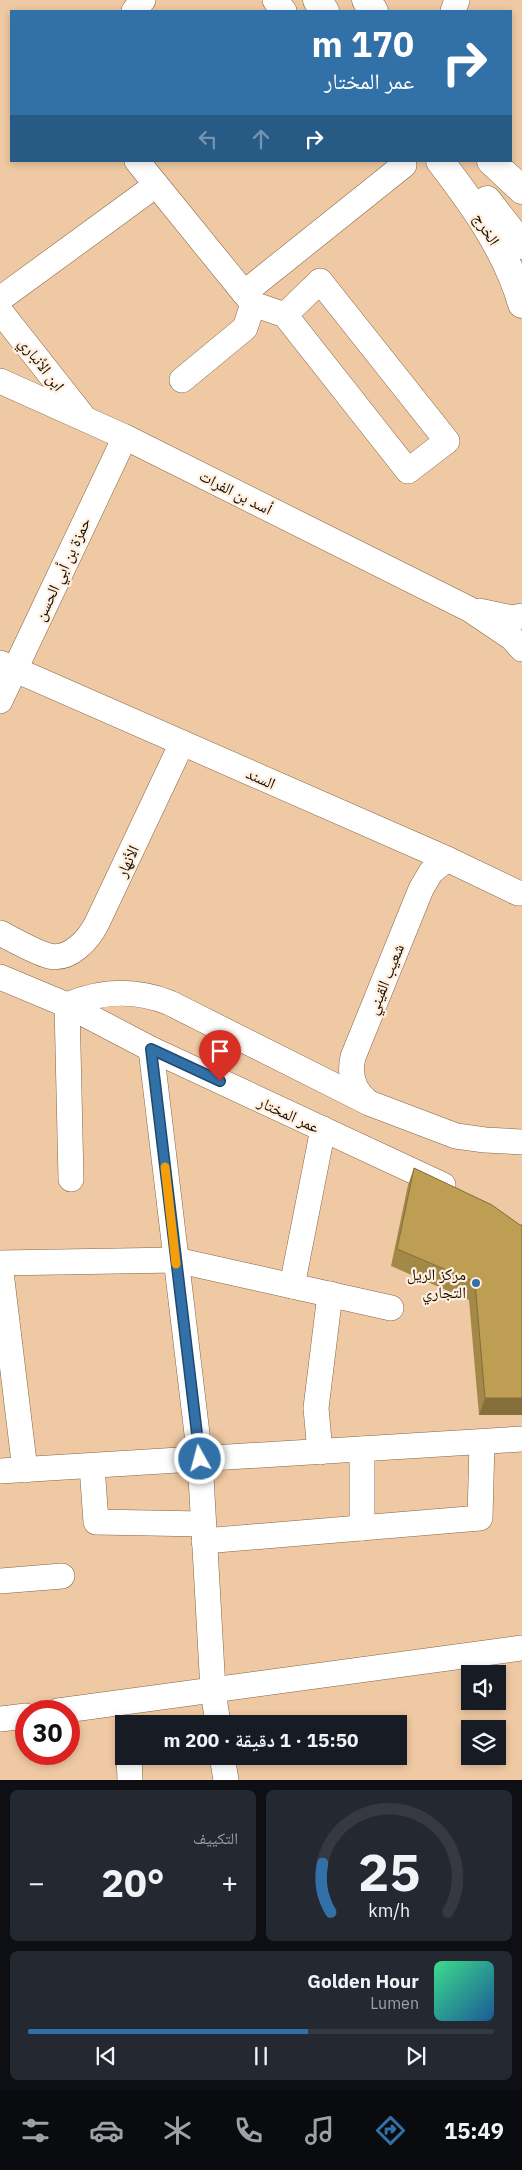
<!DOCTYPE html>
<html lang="ar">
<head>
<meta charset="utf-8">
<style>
  :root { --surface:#171b24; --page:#242831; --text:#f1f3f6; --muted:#9ea1a6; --line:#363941; --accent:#3271a8 }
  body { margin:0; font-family:"IBM Plex Sans","Noto Naskh Arabic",sans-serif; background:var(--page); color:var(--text); direction:rtl; height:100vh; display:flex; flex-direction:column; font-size:19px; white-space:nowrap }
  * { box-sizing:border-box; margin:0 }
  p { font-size:16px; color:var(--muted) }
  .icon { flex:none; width:28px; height:28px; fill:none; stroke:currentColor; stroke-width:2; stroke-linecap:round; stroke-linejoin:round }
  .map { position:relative; height:1780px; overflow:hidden; direction:ltr }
  .sheet { display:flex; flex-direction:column; gap:10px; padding:10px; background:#0d0f14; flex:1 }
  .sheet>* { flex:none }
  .banner { position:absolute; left:10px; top:10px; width:502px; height:152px; border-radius:0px; box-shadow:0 2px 8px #0003; direction:rtl; background:#3271a8; color:#fff; overflow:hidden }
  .buttons { position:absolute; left:461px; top:1665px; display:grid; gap:10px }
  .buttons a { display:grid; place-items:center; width:45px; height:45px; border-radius:0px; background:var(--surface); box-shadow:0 2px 8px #0003; font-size:25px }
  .speed { position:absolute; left:15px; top:1700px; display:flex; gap:10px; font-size:25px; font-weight:700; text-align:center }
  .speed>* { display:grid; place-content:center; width:65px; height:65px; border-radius:50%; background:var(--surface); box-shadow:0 2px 8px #0003; line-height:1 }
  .speed .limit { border:8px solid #d22; background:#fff; color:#111 }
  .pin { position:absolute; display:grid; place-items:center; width:42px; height:42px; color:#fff; margin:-51px -21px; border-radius:50% 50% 50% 0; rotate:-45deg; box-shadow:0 0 5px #0007 }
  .pin .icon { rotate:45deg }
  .me { position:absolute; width:55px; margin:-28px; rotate:353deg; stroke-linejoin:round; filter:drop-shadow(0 0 4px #0008) }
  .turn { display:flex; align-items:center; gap:18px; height:105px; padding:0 15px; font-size:22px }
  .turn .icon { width:65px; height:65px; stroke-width:2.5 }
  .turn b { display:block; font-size:35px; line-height:42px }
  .lanes { display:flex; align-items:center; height:48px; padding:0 15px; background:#0003; justify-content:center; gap:25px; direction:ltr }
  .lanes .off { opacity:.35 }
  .big { font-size:38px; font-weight:700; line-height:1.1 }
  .sheet .tile { flex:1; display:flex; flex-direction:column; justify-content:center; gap:8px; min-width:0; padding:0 18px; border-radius:8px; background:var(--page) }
  .sheet .dial { align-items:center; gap:0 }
  .dial svg { height:130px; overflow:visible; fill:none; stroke:var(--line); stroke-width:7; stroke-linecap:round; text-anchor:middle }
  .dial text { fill:var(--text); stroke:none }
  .song { display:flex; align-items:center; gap:15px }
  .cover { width:60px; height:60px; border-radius:8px; background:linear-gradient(135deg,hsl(150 70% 55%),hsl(210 70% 35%)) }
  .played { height:5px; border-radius:2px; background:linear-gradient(90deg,var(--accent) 60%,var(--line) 60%) }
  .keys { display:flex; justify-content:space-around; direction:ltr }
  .heat { display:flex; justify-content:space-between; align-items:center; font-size:28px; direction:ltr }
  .sheet .tiles { flex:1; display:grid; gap:10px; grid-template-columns:1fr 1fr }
  .tile:last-child { grid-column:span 2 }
  .trip { position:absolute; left:115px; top:1715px; width:292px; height:50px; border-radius:0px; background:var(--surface); box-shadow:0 2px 8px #0003; font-weight:700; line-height:50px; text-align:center; direction:rtl }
  .dock { display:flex; height:80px; justify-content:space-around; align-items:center; background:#090b0e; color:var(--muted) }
  .dock .icon { width:35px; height:35px }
  .dock .on { color:var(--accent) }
  .dock b { font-size:22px; color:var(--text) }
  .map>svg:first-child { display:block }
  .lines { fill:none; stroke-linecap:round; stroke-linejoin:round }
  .minor-casing { stroke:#856441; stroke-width:26 }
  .major-casing { stroke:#856441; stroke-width:29 }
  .minor { stroke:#fff; stroke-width:25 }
  .major { stroke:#fff; stroke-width:28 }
  .wall { fill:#a38847 }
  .shaded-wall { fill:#846f3a }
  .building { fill:#bd9e53; stroke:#846f3a }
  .route-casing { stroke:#20496d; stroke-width:12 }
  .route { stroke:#3271a8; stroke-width:9 }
  .slow { stroke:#f59e0b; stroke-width:9 }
  .poi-dot { fill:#3271a8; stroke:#feefdf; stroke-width:2 }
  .labels { text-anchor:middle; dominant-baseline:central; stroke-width:4.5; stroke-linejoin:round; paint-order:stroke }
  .street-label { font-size:16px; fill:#1b0e02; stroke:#feefdf }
  .poi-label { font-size:16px; fill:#1b0e02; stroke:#feefdf; text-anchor:end }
</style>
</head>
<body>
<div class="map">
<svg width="522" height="1780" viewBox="0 0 522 1780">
  <rect width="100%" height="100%" fill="#efc9a3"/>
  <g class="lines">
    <defs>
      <g id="minor">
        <path d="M 275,0 L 284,11"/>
        <path d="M 134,11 L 143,0"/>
        <path d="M 453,11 L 457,0"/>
        <path d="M 137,161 L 253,304 L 245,328 L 182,380"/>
        <path d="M 244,293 L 404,165 L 401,161"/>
        <path d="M 0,299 L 156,185"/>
        <path d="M 253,304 L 285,315 L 320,281 L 447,441 L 408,471 L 285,315"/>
        <path d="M 0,311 L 82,415"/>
        <path d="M 0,381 L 125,437 L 469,609 L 512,638 L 522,649"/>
        <path d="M 479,611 L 512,618 L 522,616"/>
        <path d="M 0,663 L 447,859 L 518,893 L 522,893"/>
        <path d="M 0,701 L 125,437"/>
        <path d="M 0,933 C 14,940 34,952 49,956 C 70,961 89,939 97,923 L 182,743"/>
        <path d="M 0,977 L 67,1005 L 151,1049 L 443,1185"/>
        <path d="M 151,1049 L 200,1459 L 213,1690 L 218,1724"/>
        <path d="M 368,1102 C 353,1091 349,1075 353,1057 L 421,889 L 431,872 L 447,859"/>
        <path d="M 71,1179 L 67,1005 C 102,990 135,989 170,1003 L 369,1103 L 456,1136 L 485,1140 L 522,1142"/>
        <path d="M 0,1263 L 176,1260 L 391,1308"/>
        <path d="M 0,1264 L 25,1470"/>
        <path d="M 292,1286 L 323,1129"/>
        <path d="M 320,1452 L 316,1408 L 330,1294"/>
        <path d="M 92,1466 L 96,1522 L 203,1524"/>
        <path d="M 0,1471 L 522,1439"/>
        <path d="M 362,1528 L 362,1449"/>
        <path d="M 204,1541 L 480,1518 L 482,1442"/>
        <path d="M 0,1581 L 62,1576"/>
        <path d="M 58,1711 L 522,1648"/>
        <path d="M 0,1719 L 26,1716"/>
        <path d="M 129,1756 L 130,1780"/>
        <path d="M 222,1756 L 226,1780"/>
      </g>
      <g id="major">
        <path d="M 317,0 L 325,11"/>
        <path d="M 366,0 L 374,11"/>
        <path d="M 440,161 C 473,204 507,251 522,304"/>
        <path d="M 491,161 L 522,190"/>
        <path d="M 487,200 L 522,245"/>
      </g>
    </defs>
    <!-- minor casing -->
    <use href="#minor" class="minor-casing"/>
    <!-- major casing -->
    <use href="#major" class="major-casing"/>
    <!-- minor -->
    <use href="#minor" class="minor"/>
    <!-- major -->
    <use href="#major" class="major"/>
  </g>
  <!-- wall -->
  <path class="wall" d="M 414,1168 L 492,1205 L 522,1415 L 479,1415 L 469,1300 L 391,1266 L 408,1185 Z"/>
  <!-- shaded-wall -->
  <path class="shaded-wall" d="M 485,1398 L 522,1398 L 522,1415 L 479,1415 Z"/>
  <!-- building -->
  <path class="building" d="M 414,1168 L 492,1205 L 520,1225 L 522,1225 L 522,1398 L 485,1398 L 475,1282 L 397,1249 Z"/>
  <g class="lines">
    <defs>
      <path id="route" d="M 200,1459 L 151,1049 L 220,1081"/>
    </defs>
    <!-- route casing -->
    <use href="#route" class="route-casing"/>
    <!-- route -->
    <use href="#route" class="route"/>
    <!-- slow -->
    <path class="slow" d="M 165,1167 L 176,1264"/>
  </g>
  <!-- markers -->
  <circle class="poi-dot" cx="476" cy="1283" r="5"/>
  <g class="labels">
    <!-- street labels -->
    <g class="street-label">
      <text transform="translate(487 229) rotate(58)">الخرج</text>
      <text transform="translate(42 364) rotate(52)">ابن الأنباري</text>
      <text transform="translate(236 492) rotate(27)">أسد بن الفرات</text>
      <text transform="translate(62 569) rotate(-65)">حمزة بن أبي الحسن</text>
      <text transform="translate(261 778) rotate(24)">السند</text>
      <text transform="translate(127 861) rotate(-65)">الأنهار</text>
      <text transform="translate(385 979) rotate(-68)">شعيب القيني</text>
      <text transform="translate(289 1114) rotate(25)">عمر المختار</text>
    </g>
    <!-- poi labels -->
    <g class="poi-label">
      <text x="466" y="1274">مركز الريل<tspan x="466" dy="18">التجاري</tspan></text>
    </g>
  </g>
</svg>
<div class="buttons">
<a><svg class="icon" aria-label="sound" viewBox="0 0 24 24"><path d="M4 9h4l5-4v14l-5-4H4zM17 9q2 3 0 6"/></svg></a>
<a><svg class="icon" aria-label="layers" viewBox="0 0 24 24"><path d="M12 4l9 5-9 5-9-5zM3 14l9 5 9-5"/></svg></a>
</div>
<div class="speed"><div class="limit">30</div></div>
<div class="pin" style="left:220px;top:1081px;background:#d93025"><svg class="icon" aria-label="arrive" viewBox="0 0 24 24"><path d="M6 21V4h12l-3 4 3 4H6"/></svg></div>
<svg class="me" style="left:200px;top:1459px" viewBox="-20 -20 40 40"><circle r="17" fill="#3271a8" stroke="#fff" stroke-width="3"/><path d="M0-11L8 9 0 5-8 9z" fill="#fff"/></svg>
<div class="trip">15:50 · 1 دقيقة · 200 m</div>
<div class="banner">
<div class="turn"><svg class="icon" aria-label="right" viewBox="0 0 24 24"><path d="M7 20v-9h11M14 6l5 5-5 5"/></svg><div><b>170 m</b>عمر المختار</div></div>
<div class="lanes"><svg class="icon off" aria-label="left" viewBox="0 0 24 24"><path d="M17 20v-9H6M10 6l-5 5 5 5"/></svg><svg class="icon off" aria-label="ahead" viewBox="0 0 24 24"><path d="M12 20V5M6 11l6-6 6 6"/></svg><svg class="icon" aria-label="right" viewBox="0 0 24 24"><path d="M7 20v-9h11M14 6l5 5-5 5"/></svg></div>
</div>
</div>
<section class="sheet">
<div class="tiles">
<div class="tile dial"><svg viewBox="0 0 100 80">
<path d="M14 69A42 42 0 1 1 86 69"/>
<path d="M14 69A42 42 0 0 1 9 39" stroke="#3271a8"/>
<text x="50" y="56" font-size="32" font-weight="700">25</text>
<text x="50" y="72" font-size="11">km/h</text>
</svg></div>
<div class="tile"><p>التكييف</p>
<div class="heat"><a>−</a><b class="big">20°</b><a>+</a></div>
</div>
<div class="tile">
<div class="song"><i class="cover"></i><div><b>Golden Hour</b><p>Lumen</p></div></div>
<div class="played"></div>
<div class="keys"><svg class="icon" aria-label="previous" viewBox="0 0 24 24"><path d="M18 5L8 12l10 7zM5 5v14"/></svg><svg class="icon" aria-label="pause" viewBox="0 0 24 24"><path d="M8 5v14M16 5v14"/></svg><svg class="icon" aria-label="next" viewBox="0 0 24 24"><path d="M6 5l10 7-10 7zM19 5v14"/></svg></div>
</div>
</div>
</section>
<nav class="dock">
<b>15:49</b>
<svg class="icon on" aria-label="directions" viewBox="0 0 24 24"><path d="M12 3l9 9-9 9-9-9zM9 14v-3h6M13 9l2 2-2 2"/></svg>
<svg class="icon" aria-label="music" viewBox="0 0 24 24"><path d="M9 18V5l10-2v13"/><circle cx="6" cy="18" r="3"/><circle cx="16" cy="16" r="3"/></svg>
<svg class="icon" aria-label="phone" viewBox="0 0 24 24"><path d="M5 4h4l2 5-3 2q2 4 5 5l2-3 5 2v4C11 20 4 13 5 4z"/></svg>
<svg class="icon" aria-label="climate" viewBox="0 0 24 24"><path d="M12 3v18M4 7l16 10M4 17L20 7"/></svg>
<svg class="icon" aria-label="car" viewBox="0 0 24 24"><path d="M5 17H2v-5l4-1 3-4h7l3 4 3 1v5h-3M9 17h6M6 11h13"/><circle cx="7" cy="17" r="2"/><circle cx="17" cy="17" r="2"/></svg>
<svg class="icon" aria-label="filters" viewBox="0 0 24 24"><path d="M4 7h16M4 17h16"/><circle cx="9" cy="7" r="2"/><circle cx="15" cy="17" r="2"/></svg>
</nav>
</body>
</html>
